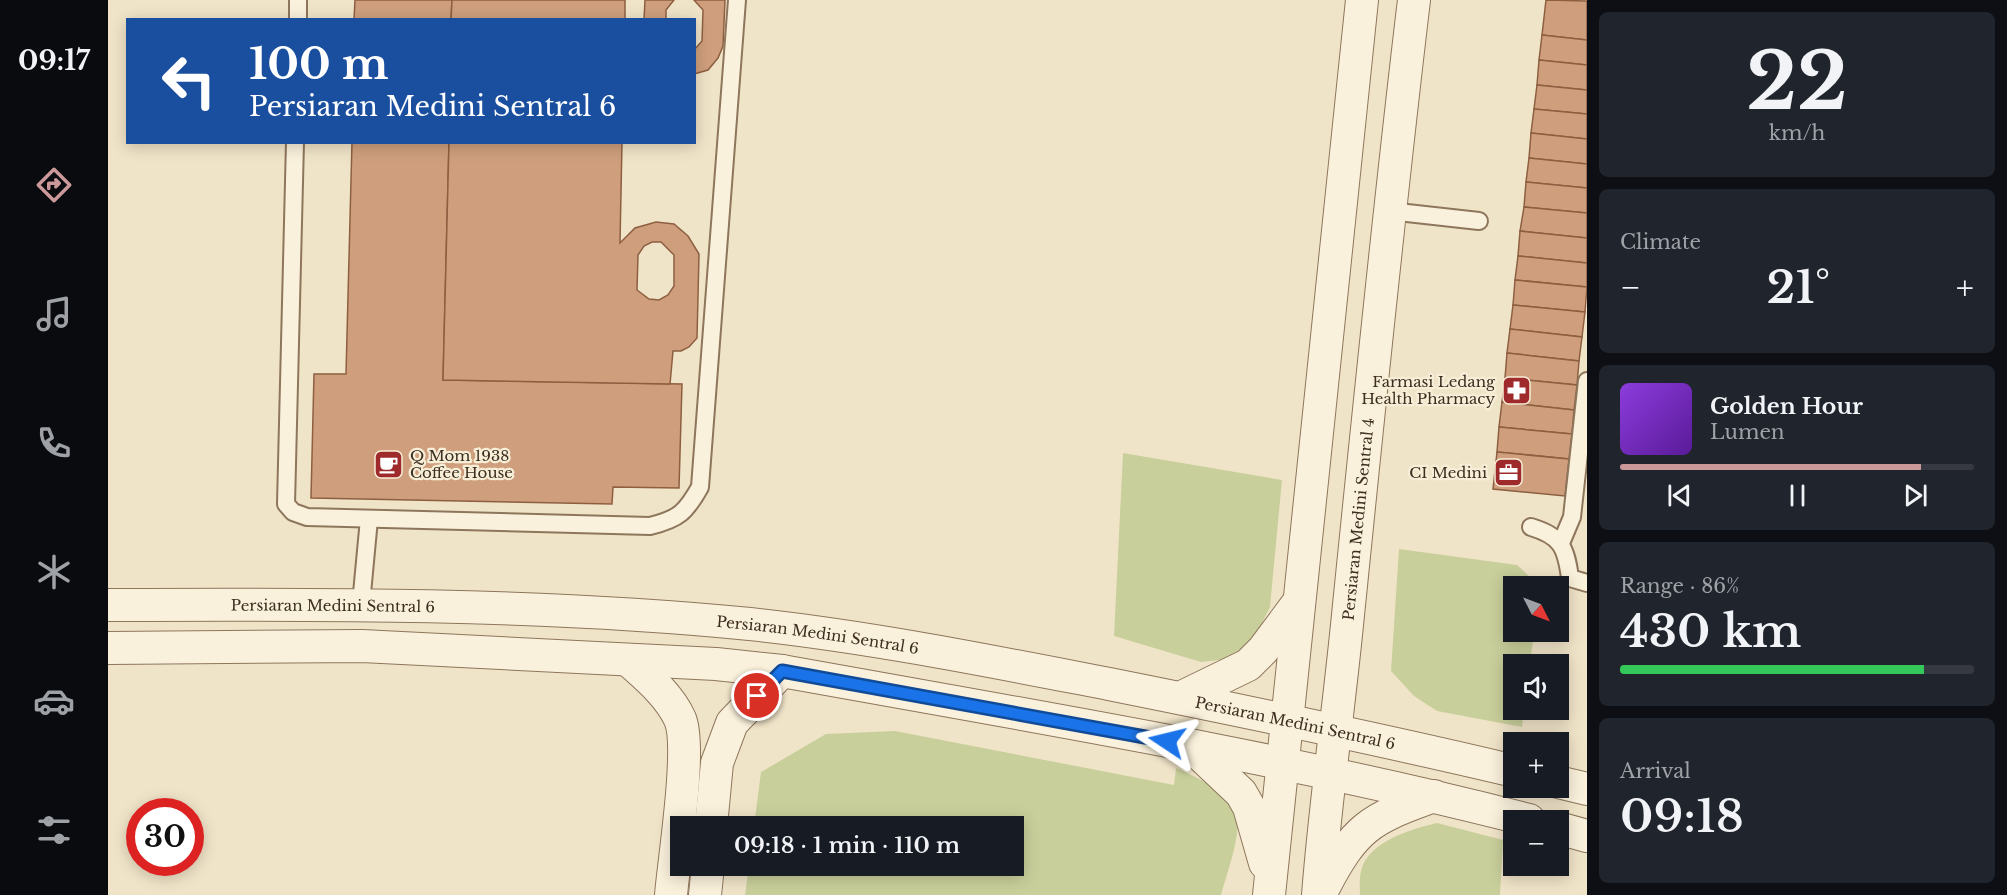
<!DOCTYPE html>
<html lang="en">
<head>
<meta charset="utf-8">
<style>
  :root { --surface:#171b24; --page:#20242c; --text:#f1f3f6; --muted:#9ea1a6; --line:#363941; --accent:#cc999b }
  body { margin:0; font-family:"Libre Baskerville",serif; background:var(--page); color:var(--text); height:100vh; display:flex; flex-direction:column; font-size:22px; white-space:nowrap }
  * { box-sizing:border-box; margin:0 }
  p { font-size:20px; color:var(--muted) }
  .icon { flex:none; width:33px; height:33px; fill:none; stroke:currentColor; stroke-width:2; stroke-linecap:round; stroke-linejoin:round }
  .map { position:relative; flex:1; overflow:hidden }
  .drawer { display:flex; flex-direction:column; gap:12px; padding:12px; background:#0d0f14; width:420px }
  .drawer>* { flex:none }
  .banner { position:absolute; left:18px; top:18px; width:570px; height:126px; border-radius:0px; box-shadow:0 3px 15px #0003; background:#1a4fa0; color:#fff; overflow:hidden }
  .needle { width:39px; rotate:132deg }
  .tools { position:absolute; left:1395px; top:576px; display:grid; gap:12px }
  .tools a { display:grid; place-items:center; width:66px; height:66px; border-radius:0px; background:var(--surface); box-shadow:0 3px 15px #0003; font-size:30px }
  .speed { position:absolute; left:18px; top:798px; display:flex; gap:12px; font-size:30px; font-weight:700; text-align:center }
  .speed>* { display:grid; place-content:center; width:78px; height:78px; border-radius:50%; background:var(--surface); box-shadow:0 3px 15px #0003; line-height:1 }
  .speed .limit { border:9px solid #d22; background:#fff; color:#111 }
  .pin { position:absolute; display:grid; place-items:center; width:51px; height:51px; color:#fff; margin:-26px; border:3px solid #fff; border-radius:50%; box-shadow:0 2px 6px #0007 }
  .me { position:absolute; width:66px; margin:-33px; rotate:280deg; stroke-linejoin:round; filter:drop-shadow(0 0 4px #0008) }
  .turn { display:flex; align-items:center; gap:21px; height:126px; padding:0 24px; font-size:27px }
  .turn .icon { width:78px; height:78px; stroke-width:2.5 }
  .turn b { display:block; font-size:42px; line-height:51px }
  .big { font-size:45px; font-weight:600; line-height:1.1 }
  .drawer .widget { flex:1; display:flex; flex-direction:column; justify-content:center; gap:9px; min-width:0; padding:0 21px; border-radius:9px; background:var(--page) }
  .drawer .dial { align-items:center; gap:0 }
  .dial b { font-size:78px; line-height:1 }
  .song { display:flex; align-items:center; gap:18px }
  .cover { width:72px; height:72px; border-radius:9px; background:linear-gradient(135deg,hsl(270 70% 55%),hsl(270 70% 35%)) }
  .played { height:6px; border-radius:3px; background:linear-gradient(90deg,var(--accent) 85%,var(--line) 85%) }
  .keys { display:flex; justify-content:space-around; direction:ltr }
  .heat { display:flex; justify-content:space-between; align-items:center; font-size:33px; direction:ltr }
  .charge { height:9px; border-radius:4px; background:linear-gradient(90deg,#34c759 86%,var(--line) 0) }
  .trip { position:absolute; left:562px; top:816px; width:354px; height:60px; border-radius:0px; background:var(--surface); box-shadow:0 3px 15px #0003; font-weight:600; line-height:60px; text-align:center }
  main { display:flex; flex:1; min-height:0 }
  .menu { display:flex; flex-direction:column; width:108px; justify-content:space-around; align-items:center; background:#090b0e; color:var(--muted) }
  .menu .icon { width:42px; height:42px }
  .menu .on { color:var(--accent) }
  .menu b { font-size:27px; color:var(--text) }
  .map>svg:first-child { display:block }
  .green { fill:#c9cf9b }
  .building { fill:#cf9f7d; stroke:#8d5f41; stroke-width:1.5; fill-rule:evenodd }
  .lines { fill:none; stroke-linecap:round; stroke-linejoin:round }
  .lane-casing { stroke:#8d765c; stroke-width:20 }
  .street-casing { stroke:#8d765c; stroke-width:34 }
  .lane { stroke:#faf1dc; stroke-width:16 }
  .street { stroke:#faf1dc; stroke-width:32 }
  .route-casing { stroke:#114b97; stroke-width:15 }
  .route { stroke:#1a73e8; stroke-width:10 }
  .labels { text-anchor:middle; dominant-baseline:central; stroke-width:4.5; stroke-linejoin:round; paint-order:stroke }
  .poi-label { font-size:15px; fill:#3d2e20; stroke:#f7eed8; text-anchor:end }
  .street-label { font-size:15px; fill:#3d2e20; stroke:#f7eed8 }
</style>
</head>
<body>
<main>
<nav class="menu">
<b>09:17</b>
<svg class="icon on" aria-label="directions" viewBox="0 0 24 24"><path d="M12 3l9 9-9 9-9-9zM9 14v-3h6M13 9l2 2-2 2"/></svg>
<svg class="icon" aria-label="music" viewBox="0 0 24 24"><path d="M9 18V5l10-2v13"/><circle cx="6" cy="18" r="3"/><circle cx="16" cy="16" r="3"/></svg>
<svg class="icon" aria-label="phone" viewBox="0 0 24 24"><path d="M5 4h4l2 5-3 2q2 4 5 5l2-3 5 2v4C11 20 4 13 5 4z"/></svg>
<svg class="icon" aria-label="climate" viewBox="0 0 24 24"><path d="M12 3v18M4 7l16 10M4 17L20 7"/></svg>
<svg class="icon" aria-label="car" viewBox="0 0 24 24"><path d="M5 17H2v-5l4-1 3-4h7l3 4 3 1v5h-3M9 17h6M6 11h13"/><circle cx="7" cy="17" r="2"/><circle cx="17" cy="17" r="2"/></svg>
<svg class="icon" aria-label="filters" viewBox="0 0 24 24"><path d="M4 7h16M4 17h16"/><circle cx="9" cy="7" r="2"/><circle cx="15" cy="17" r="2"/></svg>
</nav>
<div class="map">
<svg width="1479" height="895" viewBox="0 0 1479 895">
  <rect width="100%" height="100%" fill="#f0e4c8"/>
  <!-- green -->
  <g class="green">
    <path d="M 1015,453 L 1174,480 L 1162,607 L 1146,639 L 1121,659 L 1093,662 L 1006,636 Z"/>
    <path d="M 1291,549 L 1409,565 L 1432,586 L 1406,586 L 1406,632 L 1426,632 L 1422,664 L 1406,664 L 1406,710 L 1416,710 L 1414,727 L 1329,711 L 1306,696 L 1283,671 Z"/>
    <path d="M 787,731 L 1066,785 L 1068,768 C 1148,802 1134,822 1113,895 L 637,895 L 641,866 L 906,866 L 906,826 L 646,826 L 653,772 L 718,734 Z"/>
    <path d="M 1329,823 L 1395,840 L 1392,895 L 1252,895 C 1252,888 1251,879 1253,871 C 1260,841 1304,829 1329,823 Z"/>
  </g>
  <!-- building -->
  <g class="building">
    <path d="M 247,0 L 344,0 L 343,20 L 246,20 Z"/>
    <path d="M 344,0 L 517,0 L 517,20 L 343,20 Z"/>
    <path d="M 537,0 L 566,0 L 558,10 L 558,20 L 536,20 Z"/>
    <path d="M 586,0 L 617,0 L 615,46 L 610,58 L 600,70 L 586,74 L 586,50 L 594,41 L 595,10 Z"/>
    <path d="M 1438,0 L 1479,1 L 1479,40 L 1434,35 Z"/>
    <path d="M 1434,35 L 1479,40 L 1479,65 L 1431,60 Z"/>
    <path d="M 1431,60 L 1479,65 L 1479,90 L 1429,85 Z"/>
    <path d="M 1429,85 L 1479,90 L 1479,114 L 1426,109 Z"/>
    <path d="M 1426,109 L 1479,114 L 1479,139 L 1423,133 Z"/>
    <path d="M 1423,133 L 1479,139 L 1479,164 L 1421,158 Z"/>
    <path d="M 244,142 L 341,142 L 335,380 L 574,384 L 571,488 L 505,487 L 504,504 L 203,498 L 206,374 L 238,374 Z"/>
    <path d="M 341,142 L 514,142 L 512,243 L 527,228 L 548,222 L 566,224 L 580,236 L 591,254 L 589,338 L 581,347 L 573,351 L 565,351 L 562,384 L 335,380 ZM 544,242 L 553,242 L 566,255 L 566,286 L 560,295 L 551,300 L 541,299 L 529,290 L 530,255 L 536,246 Z"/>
    <path d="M 1421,158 L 1479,164 L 1479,188 L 1418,182 Z"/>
    <path d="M 1418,182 L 1479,188 L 1479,213 L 1416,207 Z"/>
    <path d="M 1416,207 L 1479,213 L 1479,238 L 1412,231 Z"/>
    <path d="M 1412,231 L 1479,238 L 1479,263 L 1410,256 Z"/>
    <path d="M 1410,256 L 1479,263 L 1479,287 L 1407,280 Z"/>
    <path d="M 1407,280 L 1479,287 L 1477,312 L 1405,305 Z"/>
    <path d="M 1405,305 L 1477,312 L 1474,337 L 1402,329 Z"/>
    <path d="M 1402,329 L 1474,337 L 1471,361 L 1399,353 Z"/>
    <path d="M 1399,353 L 1471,361 L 1469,385 L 1397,378 Z"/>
    <path d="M 1397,378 L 1469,385 L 1466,410 L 1394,402 Z"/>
    <path d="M 1394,402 L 1466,410 L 1464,434 L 1391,427 Z"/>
    <path d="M 1391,427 L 1464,434 L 1461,459 L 1389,452 Z"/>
    <path d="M 1389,452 L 1461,459 L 1457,496 L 1385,489 Z"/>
  </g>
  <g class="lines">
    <defs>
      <g id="lane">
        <path d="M 190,20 L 190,0"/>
        <path d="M 187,142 L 178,504 L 185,512 L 199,517 L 542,526 C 571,519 578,512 592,487 L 629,0"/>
        <path d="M 1281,211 L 1371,221"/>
        <path d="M 1423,527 C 1453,536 1458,547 1462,578 L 1479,583"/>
        <path d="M 1453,543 L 1464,517 L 1479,381"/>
        <path d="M 253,604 L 261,519"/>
      </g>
      <g id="street">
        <path id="s1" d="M 0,605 C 214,604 429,603 642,624 C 763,637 882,661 1001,684 C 1136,711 1271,739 1406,771"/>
        <path d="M 0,648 L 254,646 L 608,664 L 674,671 C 923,716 1175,757 1421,820"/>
        <path d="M 520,660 C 539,677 561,695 572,719 C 584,747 566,859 563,895"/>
        <path d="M 1072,698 L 1140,665 L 1155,650 L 1190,603"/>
        <path d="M 1082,745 L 1133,793 L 1141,807 L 1157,863"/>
        <path d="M 1450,782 L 1479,789"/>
        <path d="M 603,826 L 609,763 L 624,723 L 674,671"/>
        <path d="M 1450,828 L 1479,836"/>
        <path d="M 1215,889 C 1247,827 1262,819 1326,796"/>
        <path d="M 597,895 L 600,866"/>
        <path d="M 1161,895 L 1254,0"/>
        <path id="s2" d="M 1210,895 C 1217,805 1230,715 1239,625 C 1260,417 1281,208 1306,0"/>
      </g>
    </defs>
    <!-- lane casing -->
    <use href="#lane" class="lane-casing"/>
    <!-- street casing -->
    <use href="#street" class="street-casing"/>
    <!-- lane -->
    <use href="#lane" class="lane"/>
    <!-- street -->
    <use href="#street" class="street"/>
  </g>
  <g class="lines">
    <defs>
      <path id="route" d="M 649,696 L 674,671 L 1059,741"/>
    </defs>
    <!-- route casing -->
    <use href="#route" class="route-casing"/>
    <!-- route -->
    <use href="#route" class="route"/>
  </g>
  <!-- icons -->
  <defs>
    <symbol id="pharmacy-square" viewBox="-11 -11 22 22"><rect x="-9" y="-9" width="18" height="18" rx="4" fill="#9e2a2b" stroke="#f7eed8"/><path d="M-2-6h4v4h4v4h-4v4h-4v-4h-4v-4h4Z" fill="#fff"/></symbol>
    <symbol id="cafe-square" viewBox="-11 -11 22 22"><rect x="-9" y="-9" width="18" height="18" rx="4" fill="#9e2a2b" stroke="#f7eed8"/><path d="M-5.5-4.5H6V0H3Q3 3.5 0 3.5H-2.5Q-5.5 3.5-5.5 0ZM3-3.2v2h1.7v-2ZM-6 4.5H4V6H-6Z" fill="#fff"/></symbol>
    <symbol id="office-square" viewBox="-11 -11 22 22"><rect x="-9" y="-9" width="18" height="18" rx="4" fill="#9e2a2b" stroke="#f7eed8"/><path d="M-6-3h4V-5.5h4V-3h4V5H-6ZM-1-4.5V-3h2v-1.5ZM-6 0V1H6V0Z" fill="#fff"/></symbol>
  </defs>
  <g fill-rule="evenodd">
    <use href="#pharmacy-square" x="1392" y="374" width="33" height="33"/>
    <use href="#cafe-square" x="264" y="448" width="33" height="33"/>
    <use href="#office-square" x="1384" y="456" width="33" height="33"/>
  </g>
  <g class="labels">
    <!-- poi labels -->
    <g class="poi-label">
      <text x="1387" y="381">Farmasi Ledang<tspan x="1387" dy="17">Health Pharmacy</tspan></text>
      <text x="302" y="455" text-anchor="start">Q Mom 1938<tspan x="302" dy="17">Coffee House</tspan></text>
      <text x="1379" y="472">CI Medini</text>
    </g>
    <!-- street labels -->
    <g class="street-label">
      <text stroke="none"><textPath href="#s2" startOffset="378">Persiaran Medini Sentral 4</textPath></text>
      <text stroke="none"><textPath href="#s1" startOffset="225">Persiaran Medini Sentral 6</textPath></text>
      <text stroke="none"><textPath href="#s1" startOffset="711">Persiaran Medini Sentral 6</textPath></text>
      <text stroke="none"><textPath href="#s1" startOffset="1197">Persiaran Medini Sentral 6</textPath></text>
    </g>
  </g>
</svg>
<div class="tools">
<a><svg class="needle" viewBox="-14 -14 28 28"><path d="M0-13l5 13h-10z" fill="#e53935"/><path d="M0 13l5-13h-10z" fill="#9ea1a6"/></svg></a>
<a><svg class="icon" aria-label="sound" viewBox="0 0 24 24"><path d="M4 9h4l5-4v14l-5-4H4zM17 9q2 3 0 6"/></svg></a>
<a>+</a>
<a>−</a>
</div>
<div class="speed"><div class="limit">30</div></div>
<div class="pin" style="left:649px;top:696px;background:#d93025"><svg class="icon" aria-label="arrive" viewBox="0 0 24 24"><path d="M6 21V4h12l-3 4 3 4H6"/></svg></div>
<svg class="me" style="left:1059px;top:741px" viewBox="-20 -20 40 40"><path d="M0-17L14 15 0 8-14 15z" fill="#1a73e8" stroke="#fff" stroke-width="4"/></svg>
<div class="trip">09:18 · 1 min · 110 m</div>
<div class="banner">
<div class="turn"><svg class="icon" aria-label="left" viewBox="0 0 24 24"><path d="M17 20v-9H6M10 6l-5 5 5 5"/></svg><div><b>100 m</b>Persiaran Medini Sentral 6</div></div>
</div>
</div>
<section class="drawer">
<div class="widget dial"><b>22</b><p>km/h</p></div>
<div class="widget"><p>Climate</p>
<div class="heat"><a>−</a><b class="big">21°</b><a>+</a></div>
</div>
<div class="widget">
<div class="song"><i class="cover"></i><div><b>Golden Hour</b><p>Lumen</p></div></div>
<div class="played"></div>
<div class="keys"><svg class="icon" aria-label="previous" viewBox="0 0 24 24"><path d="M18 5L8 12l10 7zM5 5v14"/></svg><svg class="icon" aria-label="pause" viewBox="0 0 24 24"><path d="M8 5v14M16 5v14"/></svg><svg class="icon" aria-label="next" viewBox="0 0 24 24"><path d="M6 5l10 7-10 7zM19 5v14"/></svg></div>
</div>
<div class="widget"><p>Range · 86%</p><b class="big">430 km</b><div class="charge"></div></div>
<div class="widget"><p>Arrival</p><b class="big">09:18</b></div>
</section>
</main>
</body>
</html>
